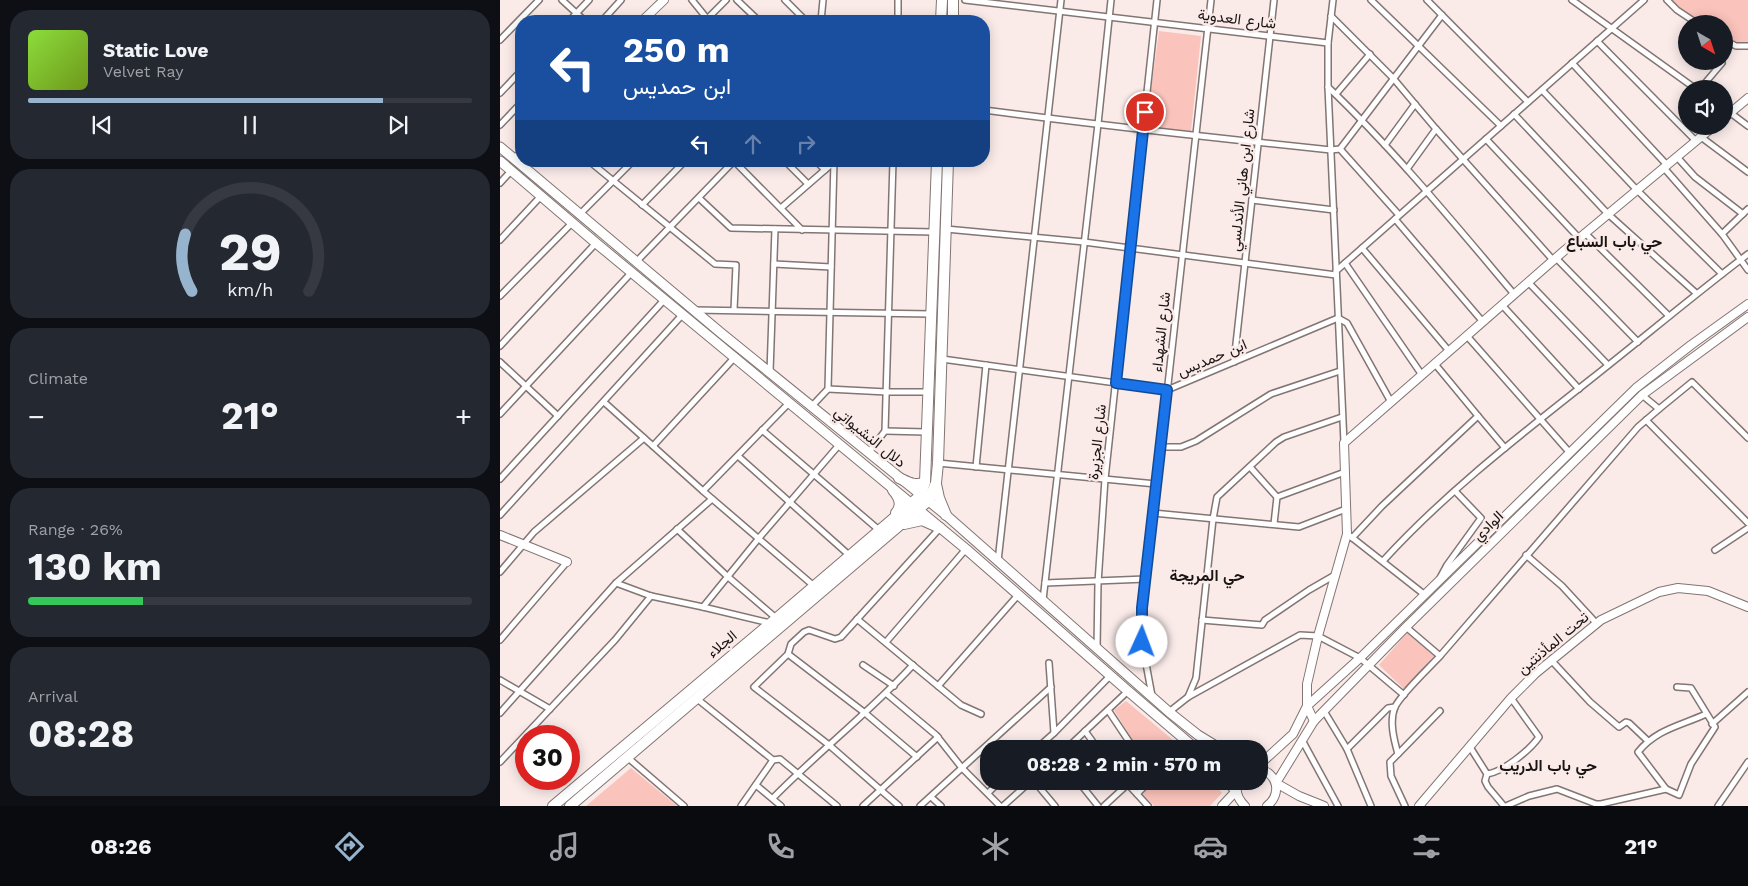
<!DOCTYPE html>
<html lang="en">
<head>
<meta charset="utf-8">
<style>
  :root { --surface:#171b24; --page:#242831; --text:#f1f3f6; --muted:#9ea1a6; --line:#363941; --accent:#97b4ce }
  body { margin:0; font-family:"Work Sans",Vazirmatn,sans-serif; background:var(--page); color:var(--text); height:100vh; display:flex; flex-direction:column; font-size:19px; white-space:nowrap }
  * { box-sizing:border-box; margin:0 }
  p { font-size:16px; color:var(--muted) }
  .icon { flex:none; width:28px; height:28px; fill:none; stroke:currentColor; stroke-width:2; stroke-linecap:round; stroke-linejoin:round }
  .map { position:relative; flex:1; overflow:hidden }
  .details { display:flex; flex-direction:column; gap:10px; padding:10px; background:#0d0f14; width:500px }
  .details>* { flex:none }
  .hud { position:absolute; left:15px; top:15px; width:475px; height:152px; border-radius:20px; box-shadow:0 2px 12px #0003; background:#1a4fa0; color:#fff; overflow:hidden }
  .needle { width:32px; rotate:141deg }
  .tools { position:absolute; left:1178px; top:15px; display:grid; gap:10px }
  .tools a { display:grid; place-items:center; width:55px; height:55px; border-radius:50%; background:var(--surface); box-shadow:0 2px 12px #0003; font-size:25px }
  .speed { position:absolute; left:15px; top:725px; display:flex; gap:10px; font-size:25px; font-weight:700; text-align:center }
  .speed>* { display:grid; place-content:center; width:65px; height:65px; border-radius:50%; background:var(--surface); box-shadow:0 2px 12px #0003; line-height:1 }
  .speed .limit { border:8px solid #d22; background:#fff; color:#111 }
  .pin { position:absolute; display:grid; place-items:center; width:42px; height:42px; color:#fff; margin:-21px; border:2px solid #fff; border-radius:50%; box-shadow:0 1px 5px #0007 }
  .me { position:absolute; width:55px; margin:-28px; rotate:2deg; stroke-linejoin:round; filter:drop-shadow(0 0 4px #0008) }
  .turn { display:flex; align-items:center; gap:18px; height:105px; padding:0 25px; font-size:22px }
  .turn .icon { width:65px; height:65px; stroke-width:2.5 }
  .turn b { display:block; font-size:35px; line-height:42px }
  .lanes { display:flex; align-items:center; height:48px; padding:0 25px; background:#0003; justify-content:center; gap:25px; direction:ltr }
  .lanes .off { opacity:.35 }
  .big { font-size:38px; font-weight:700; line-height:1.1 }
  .details .tile { flex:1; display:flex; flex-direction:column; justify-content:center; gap:8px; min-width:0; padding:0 18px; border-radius:20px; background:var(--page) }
  .details .dial { align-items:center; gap:0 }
  .dial svg { height:130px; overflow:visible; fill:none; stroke:var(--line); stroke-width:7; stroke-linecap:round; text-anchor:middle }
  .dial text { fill:var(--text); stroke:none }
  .song { display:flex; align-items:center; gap:15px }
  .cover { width:60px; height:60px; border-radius:8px; background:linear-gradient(135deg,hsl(90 70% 55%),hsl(80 70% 35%)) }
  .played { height:5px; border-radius:2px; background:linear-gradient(90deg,var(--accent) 80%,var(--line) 80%) }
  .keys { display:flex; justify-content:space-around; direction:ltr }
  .heat { display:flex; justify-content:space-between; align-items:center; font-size:28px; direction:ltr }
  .charge { height:8px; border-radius:4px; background:linear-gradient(90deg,#34c759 26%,var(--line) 0) }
  .trip { position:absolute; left:480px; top:740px; width:288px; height:50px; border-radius:20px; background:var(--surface); box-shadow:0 2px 12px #0003; font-weight:700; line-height:50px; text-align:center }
  .menu { display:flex; height:80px; justify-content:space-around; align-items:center; background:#090b0e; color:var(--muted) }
  .menu .icon { width:35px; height:35px }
  .menu .on { color:var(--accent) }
  .menu b { font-size:22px; color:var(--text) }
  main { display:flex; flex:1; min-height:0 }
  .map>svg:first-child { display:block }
  .green { fill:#fac3bb }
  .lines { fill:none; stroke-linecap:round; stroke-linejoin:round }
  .street-casing { stroke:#827573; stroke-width:8 }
  .secondary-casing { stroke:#827573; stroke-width:10 }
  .primary-casing { stroke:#827573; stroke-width:11 }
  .highway-casing { stroke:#827573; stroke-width:12 }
  .street { stroke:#fff; stroke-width:5 }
  .secondary { stroke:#fff; stroke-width:8 }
  .primary { stroke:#fff; stroke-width:9 }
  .highway { stroke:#fff; stroke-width:10 }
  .route-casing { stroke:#114b97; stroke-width:12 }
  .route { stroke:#1a73e8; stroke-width:9 }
  .labels { text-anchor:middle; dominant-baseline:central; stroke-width:5; stroke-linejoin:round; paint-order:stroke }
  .street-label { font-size:15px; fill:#191413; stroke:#faebe9 }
  .neighbourhood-label { font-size:16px; font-weight:bold; fill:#191413; stroke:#faebe9 }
</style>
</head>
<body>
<main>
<section class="details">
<div class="tile">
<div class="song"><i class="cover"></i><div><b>Static Love</b><p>Velvet Ray</p></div></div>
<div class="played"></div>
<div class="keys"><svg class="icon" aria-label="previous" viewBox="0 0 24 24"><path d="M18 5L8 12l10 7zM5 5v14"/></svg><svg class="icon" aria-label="pause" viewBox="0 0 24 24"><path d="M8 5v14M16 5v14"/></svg><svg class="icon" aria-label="next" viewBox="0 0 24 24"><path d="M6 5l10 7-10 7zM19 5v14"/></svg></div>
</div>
<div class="tile dial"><svg viewBox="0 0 100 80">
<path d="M14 69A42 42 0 1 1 86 69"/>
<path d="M14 69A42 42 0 0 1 10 34" stroke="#97b4ce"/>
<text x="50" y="56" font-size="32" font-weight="700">29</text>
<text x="50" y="72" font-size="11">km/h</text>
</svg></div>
<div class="tile"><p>Climate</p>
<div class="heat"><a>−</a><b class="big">21°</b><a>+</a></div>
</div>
<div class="tile"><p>Range · 26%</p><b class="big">130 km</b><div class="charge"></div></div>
<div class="tile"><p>Arrival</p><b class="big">08:28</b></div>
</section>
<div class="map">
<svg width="1248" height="806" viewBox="0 0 1248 806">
  <rect width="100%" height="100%" fill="#faebe9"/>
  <!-- green -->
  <g class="green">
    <path d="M 1172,0 L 1248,0 L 1248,42 C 1240,45 1231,40 1224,36 L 1224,24 L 1203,24 L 1178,9 Z"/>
    <path d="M 659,31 L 701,36 L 691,131 L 646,128 Z"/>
    <path d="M 907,633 L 934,656 L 904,689 L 879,665 Z"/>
    <path d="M 626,701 L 684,749 L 638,749 L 614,710 Z"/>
    <path d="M 131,768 L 177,806 L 86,806 Z"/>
    <path d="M 654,781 L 712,781 L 722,793 L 710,806 L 654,806 L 643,794 Z"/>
  </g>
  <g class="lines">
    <defs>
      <g id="street">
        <path d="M 62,0 L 85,21"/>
        <path d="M 192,0 L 209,21"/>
        <path d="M 237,0 L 259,21"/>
        <path d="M 285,0 L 306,21"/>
        <path d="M 465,0 L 828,43"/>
        <path d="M 833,0 L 828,43 L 828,87 L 844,443"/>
        <path d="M 871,0 L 1001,126"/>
        <path d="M 927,0 L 1028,102"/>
        <path d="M 1072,0 L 1196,89"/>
        <path d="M 1167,0 L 1177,10 L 1198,24"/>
        <path d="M 831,16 L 893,78 L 936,129 L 1053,260"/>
        <path d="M 69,21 L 89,0"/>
        <path d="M 102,21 L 121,0"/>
        <path d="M 205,21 L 226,0"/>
        <path d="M 321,21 L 323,0"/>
        <path d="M 398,21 L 398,0"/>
        <path d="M 0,40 L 39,0"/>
        <path d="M 1224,40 L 1236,46 L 1248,46"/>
        <path d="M 1097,41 L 1196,141"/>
        <path d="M 1072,63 L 1167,165"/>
        <path d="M 828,87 C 895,151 954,223 1014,294"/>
        <path d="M 1200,89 L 1222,63"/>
        <path d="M 1042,90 L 1137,190 L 1222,274"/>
        <path d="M 0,93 L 21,71"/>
        <path d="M 836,94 L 870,54"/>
        <path d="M 1224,108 L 1248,126"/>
        <path d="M 484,110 C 599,125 715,138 831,150 L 840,149 L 942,15"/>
        <path d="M 1014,114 L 1108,214 L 1196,293"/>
        <path d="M 0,125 L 21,103"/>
        <path d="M 1201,137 L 1248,172"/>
        <path d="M 986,139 L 1079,238"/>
        <path d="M 885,145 L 915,104"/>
        <path d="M 840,149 L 899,215"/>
        <path d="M 1177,157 L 1195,177 L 1243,214"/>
        <path d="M 89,161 L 215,264 L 236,265 L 234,310"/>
        <path d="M 234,161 L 302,230"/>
        <path d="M 285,161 L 308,184"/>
        <path d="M 316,161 L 325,170"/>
        <path d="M 1164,168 L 1222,234 L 1248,270"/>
        <path d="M 907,169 L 936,129"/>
        <path d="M 0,183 L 11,171"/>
        <path d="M 199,198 L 231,228 L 434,232"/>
        <path d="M 752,200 L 834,210"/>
        <path d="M 142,205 L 185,161"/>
        <path d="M 281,208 L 334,162"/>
        <path d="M 79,215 L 133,161"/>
        <path d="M 895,219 L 983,322"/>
        <path d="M 446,229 L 584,242 L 836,275"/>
        <path d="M 1085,233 L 1169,316"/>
        <path d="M 1222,234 L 1248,209"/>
        <path d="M 0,240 L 41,196"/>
        <path d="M 862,248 L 949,351"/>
        <path d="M 1056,258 L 1138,342"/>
        <path d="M 136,262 L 234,161"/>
        <path d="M 845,263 L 922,375"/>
        <path d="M 274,264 L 331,267"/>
        <path d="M 836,271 L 1144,0"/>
        <path d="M 1028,282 L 1108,365"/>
        <path d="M 0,296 L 72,223"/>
        <path d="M 1002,305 L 1079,389"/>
        <path d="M 195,310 L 431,314"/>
        <path d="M 967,336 L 1070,453"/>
        <path d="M 0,346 L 96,243"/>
        <path d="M 442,359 L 667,390 L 838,318 L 847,323 L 891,402"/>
        <path d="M 0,362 L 58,416"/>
        <path d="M 734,362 L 774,0"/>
        <path d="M 935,364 L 978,416"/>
        <path d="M 270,372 L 275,229"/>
        <path d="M 328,389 L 387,392 L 428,392"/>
        <path d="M 104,402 L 203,491 L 314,586"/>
        <path d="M 311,407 L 328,389 L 334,161"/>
        <path d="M 1159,409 L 1192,382 L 1248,438"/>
        <path d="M 0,414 L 132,272"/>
        <path d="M 1146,420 L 1248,523"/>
        <path d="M 262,430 L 379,530"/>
        <path d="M 385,431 L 426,432"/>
        <path d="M 153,446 L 235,357"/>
        <path d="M 661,447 L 681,447 L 696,441 L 771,394 L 840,371"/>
        <path d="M 369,452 L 385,431 L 393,161"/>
        <path d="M 238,456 L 349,555"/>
        <path d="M 438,463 L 656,484"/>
        <path d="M 476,467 L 486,365"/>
        <path d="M 750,467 L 777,497"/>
        <path d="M 0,479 L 165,299"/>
        <path d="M 203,491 L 289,403"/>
        <path d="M 653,513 L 799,527 L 846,509"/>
        <path d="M 0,515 L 183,314"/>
        <path d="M 774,524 L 777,497 L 845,472"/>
        <path d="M 177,529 L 227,576 L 276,618"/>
        <path d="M 850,536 L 925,595"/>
        <path d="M 852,538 L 882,506 L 978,416 L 1005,448"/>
        <path d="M 1215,550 L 1248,528"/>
        <path d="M 1026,555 L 1062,586 L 1097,624"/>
        <path d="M 498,561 L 561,0"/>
        <path d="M 883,561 C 945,493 1019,436 1091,379 C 1143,338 1194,295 1248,254"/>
        <path d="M 0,572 L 34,532 L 144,438"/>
        <path d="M 940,578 L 947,565 L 981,518 L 955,491"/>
        <path d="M 116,583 L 151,596 L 203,607 L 270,623"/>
        <path d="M 545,583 L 646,579"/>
        <path d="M 543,600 L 598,124 L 611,0"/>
        <path d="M 203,607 L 259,538 L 339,445"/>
        <path d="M 357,619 L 461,705 L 481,714"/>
        <path d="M 702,620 L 762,625 L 765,620 L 809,590 L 835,575"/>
        <path d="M 906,627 L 940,656 L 1138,427 L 1159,409 L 1142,395"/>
        <path d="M 0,640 L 67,562"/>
        <path d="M 386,642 L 466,549"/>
        <path d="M 597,649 L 598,583 L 605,479 L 657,0"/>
        <path d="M 288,654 L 365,713 L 417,757"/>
        <path d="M 1051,660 L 1090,702 L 1119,727 L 1126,722 L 1129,723 L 1148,741"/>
        <path d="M 549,663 L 554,733 L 610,676"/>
        <path d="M 363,665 L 394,686"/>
        <path d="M 0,680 L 50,709"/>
        <path d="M 438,686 L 519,594"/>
        <path d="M 1177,687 L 1191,688 L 1215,727 L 1191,764 L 1179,795 L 1166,789 L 1138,752 C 1157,729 1180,726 1206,714"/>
        <path d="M 387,694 L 436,735 L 462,768 L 500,806"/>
        <path d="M 652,696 L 642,642 L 643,608 L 711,0"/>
        <path d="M 688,697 L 696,678 L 713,519 L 717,497 L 776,442 L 784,437 L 842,417"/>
        <path d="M 196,698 L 273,760"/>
        <path d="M 608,710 L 634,749"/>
        <path d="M 824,711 L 847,749 L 871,806"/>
        <path d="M 669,712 L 688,697 L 800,635 L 818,636 L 860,658 L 904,695"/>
        <path d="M 0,713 L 116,583 L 212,499"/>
        <path d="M 1212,724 L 1248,692"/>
        <path d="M 585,731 L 598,749"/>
        <path d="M 802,740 L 838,806"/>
        <path d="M 970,747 L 987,774 L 985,781 L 988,787 L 1004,806"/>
        <path d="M 536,749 L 554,733"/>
        <path d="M 566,749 L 628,691"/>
        <path d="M 847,749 L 888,708 L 895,707"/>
        <path d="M 898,754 L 940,711"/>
        <path d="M 127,757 L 184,806"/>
        <path d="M 0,762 L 115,640 L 151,596"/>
        <path d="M 987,774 C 1003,772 1030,750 1039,737 L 1011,698"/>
        <path d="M 534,781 L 555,806"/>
        <path d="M 578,781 L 598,806"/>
        <path d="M 625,781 L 648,806"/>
        <path d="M 256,785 L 281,806"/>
        <path d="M 488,793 L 500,781"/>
        <path d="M 637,794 L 650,781"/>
        <path d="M 431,797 L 441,806"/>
        <path d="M 273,798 C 318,752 369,713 413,665"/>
        <path d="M 241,806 L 273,760 L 280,759 L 337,806"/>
        <path d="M 363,806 L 438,737"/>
        <path d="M 399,806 L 329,745 L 254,687 L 288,654 L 291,644 L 304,632 L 309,630 L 335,639 L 341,637 L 440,528"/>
        <path d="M 420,806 L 551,687"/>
        <path d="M 503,806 L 531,781"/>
        <path d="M 604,806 L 628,784"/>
        <path d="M 905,806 L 891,776 L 890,762 L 898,754 C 894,740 889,721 895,707 C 901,694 929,668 940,656"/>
        <path d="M 1006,806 L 1029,796 L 1057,789 L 1096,804 L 1101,804 L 1166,789"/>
        <path d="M 1218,806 L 1248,762"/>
      </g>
      <g id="secondary">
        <path d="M 142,21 L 164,0"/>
        <path d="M 1224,118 L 1248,98"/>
        <path d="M 15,160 L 21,153"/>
        <path d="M 0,535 L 67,562"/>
        <path d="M 814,721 L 807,706 L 860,658 L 1136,388 L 1191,345 L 1248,304"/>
        <path d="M 759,765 L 793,734 L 807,706 L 807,684 L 818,636 L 847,534 L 844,443 L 1065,250 L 1214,126"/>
        <path d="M 759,769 C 778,773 782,794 767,806"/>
        <path d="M 738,781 C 734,791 738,799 745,806"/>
        <path d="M 722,806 L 736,791"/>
        <path d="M 824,806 L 799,796 L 776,783 L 814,721 L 906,627 L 1142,395 L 1248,317"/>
        <path d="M 919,806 L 1011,698 L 1036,673 L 1101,620 L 1159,592 L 1178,588 L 1208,591 L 1248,607"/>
      </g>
      <g id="primary">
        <path d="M 0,147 L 221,333 L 446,515 L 669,712 L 698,735 L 721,749"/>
        <path d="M 0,161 L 96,243 L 466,549 L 628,691 L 696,749"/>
        <path d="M 727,781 L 736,791"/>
      </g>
      <g id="highway">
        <path d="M 441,21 L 442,0"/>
        <path d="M 453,21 L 453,0"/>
        <path d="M 399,478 C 408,482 415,487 425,482"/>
        <path d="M 436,484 L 439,498 L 446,515"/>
        <path d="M 393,490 C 399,497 403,505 396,513"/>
        <path d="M 404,524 L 422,520 L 440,528"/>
        <path d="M 53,806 L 271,623 L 421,495 L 425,482 L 437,161"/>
        <path d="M 70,806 L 428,501 L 436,483 L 438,463 L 448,161"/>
      </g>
    </defs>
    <!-- street casing -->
    <use href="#street" class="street-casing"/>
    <!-- secondary casing -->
    <use href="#secondary" class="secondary-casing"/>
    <!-- primary casing -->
    <use href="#primary" class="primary-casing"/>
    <!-- highway casing -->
    <use href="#highway" class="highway-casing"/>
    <!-- street -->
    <use href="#street" class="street"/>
    <!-- secondary -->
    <use href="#secondary" class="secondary"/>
    <!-- primary -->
    <use href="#primary" class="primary"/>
    <!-- highway -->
    <use href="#highway" class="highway"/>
  </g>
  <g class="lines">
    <defs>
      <path id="route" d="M 642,642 L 642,608 L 667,390 L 616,383 L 645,112"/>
    </defs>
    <!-- route casing -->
    <use href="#route" class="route-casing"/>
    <!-- route -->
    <use href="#route" class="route"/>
  </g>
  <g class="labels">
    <!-- street labels -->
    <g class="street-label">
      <text transform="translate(737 19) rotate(7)">شارع العدوية</text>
      <text transform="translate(742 180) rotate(-84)">شارع ابن هاني الأندلسي</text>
      <text transform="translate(661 332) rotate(-84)">شارع الشهداء</text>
      <text transform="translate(712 358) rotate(-23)">ابن حمديس</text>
      <text transform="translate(370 437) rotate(39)">دلال النشيواتي</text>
      <text transform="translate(597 442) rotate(-84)">شارع الجزيرة</text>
      <text transform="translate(988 526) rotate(-44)">الوادي</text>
      <text transform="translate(1053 643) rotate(-40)">تحت المأذنتين</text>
      <text transform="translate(222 644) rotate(-40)">الجلاء</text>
    </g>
    <!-- neighbourhood labels -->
    <g class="neighbourhood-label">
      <text x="1114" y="241">حي باب السباع</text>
      <text x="707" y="575">حي المريجة</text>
      <text x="1048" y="765">حي باب الدريب</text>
    </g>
  </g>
</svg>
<div class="tools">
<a><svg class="needle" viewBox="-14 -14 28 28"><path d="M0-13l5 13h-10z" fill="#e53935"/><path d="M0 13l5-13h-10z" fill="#9ea1a6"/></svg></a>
<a><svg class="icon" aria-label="sound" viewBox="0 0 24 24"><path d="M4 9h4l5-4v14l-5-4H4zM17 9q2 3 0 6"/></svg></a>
</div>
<div class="speed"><div class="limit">30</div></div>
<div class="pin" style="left:645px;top:112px;background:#d93025"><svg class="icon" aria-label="arrive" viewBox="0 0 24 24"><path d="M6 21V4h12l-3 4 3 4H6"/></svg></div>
<svg class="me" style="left:642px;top:642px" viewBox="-20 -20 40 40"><circle r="19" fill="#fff"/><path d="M0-13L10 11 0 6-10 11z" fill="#1a73e8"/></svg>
<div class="trip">08:28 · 2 min · 570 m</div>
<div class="hud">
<div class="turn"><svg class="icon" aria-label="left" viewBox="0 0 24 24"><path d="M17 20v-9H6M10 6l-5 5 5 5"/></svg><div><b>250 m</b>ابن حمديس</div></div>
<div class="lanes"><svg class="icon" aria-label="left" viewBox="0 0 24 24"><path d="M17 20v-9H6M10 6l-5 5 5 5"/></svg><svg class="icon off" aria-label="ahead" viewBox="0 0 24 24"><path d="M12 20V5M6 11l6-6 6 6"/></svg><svg class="icon off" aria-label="right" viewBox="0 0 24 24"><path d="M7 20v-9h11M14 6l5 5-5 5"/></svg></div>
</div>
</div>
</main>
<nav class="menu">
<b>08:26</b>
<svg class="icon on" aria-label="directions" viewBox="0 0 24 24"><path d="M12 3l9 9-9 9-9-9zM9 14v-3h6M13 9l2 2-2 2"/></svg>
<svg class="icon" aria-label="music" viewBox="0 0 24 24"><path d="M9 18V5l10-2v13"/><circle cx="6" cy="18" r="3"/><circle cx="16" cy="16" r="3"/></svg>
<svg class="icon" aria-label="phone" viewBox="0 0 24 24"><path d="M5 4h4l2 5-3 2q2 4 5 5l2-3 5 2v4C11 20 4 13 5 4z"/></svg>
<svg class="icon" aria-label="climate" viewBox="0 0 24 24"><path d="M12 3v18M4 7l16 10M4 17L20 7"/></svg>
<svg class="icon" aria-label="car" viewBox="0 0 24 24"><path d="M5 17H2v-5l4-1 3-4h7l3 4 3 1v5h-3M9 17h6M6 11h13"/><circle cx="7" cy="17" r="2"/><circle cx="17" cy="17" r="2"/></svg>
<svg class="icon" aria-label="filters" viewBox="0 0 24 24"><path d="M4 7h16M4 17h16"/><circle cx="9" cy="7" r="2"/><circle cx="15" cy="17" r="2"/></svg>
<b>21°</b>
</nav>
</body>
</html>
